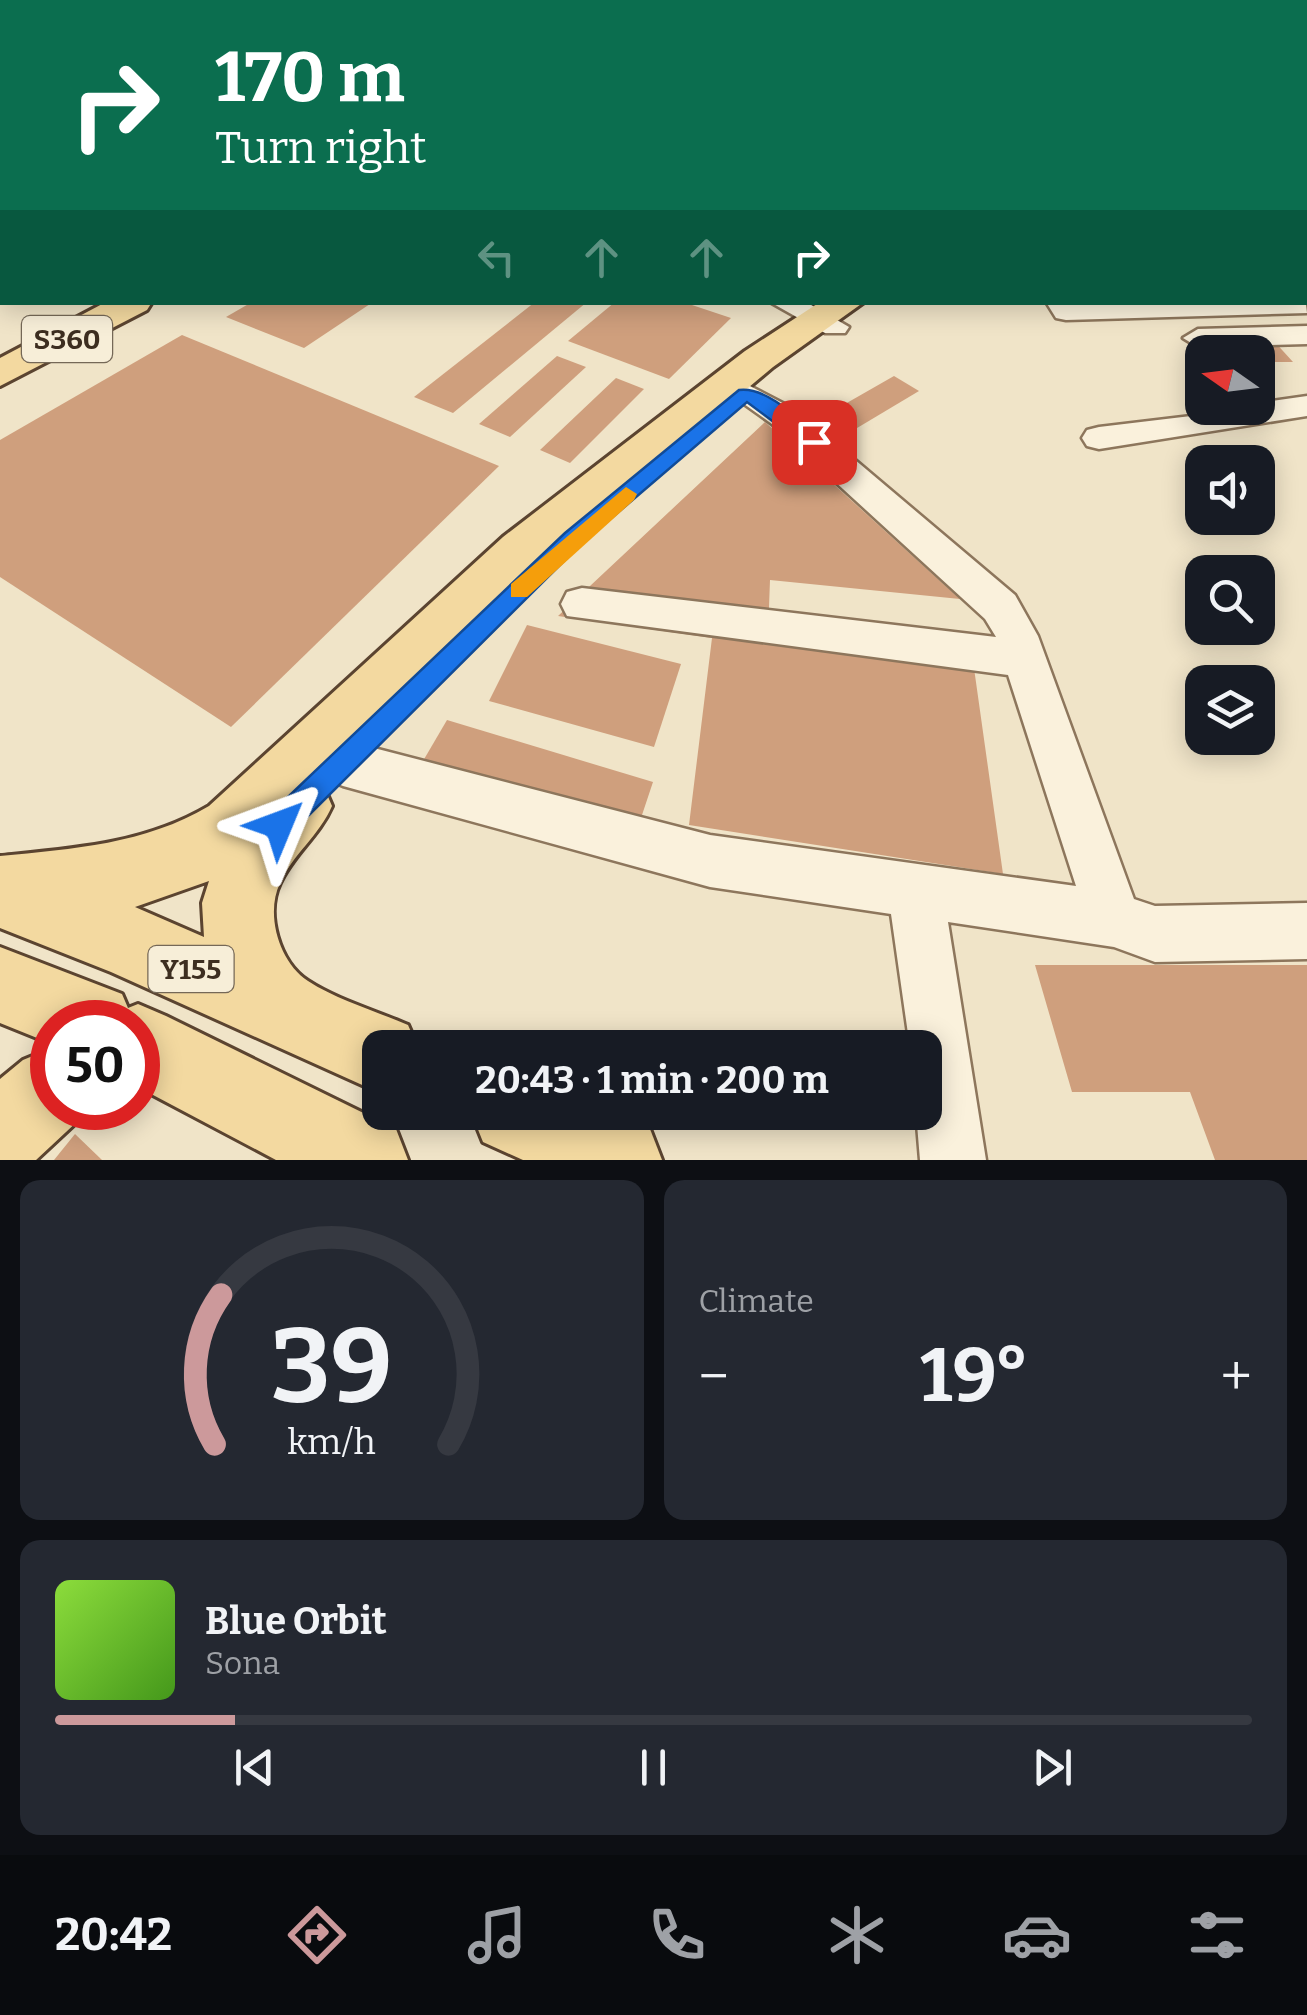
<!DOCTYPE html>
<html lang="en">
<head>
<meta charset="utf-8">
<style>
  :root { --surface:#171b24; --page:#242831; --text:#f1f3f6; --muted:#9ea1a6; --line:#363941; --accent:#cc999b }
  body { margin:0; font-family:Bitter,serif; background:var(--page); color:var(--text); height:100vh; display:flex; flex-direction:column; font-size:38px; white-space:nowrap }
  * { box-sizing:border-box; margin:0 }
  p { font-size:32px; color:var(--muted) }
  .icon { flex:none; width:55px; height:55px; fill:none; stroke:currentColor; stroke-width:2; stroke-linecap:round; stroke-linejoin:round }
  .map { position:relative; height:1160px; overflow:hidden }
  .drawer { display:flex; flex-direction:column; gap:20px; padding:20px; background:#0d0f14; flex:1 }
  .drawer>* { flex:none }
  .guide { position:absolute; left:0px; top:0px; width:1308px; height:305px; box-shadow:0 5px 25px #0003; background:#0b6e4f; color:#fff; overflow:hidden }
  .needle { width:65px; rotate:284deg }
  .fabs { position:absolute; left:1185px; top:335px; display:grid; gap:20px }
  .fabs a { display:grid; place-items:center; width:90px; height:90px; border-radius:20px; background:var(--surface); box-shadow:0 5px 25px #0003; font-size:50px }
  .speed { position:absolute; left:30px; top:1000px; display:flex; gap:20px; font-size:50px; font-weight:700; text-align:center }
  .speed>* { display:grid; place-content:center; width:130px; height:130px; border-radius:50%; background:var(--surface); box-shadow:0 5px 25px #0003; line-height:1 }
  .speed .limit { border:15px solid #d22; background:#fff; color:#111 }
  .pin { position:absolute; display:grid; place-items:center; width:85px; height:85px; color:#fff; margin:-42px; border-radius:20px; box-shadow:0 5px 15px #0006 }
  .me { position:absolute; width:110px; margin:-55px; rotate:46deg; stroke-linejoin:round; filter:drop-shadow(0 0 8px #0008) }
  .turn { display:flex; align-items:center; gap:35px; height:210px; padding:0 50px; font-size:45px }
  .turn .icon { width:130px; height:130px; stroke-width:2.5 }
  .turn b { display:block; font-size:70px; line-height:85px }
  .lanes { display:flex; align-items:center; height:95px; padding:0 50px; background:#0003; justify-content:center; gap:50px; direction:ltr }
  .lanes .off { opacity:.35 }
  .big { font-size:75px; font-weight:700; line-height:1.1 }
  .drawer .card { flex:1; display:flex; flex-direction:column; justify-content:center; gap:15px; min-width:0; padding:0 35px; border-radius:20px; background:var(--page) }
  .drawer .dial { align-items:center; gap:0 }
  .dial svg { height:260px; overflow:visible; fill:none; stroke:var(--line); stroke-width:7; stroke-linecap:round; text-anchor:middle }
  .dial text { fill:var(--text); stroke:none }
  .song { display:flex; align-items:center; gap:30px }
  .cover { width:120px; height:120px; border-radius:15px; background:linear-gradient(135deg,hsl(90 70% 55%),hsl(100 70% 35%)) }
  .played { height:10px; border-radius:5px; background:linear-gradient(90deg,var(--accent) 15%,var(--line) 15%) }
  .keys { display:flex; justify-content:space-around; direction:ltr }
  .heat { display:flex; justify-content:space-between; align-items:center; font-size:55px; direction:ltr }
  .drawer .tiles { flex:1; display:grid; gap:20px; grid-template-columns:1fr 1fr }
  .card:last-child { grid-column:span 2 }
  .trip { position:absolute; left:362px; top:1030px; width:580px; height:100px; border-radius:20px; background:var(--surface); box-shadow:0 5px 25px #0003; font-weight:700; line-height:100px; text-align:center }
  .tab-bar { display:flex; height:160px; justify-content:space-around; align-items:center; background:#090b0e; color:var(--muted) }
  .tab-bar .icon { width:70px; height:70px }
  .tab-bar .selected { color:var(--accent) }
  .tab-bar b { font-size:45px; color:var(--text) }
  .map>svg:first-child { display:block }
  .building { fill:#cf9f7d }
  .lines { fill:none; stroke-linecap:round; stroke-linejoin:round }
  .minor-casing { stroke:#8d765c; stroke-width:5 }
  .major-casing { stroke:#5b4430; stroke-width:6 }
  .minor { fill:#faf1dc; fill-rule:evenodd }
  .major { fill:#f3d9a0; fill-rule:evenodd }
  .route { fill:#1a73e8; stroke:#114b97; stroke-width:2.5 }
  .slow { fill:#f59e0b }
  .labels { text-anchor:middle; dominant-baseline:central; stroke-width:10; stroke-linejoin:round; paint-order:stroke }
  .shield { fill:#f7eed8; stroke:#756857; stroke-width:2.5 }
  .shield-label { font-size:28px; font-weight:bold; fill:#3d2e20 }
</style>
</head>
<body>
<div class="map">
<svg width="1307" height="1160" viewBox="0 0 1307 1160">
  <rect width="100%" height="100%" fill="#f0e4c8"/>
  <!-- building -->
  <g class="building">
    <path d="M 252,302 L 373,302 L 304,348 L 226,317 Z"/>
    <path d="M 535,302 L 587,302 L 453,413 L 414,397 Z"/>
    <path d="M 615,302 L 683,302 L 731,318 L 669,379 L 568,341 Z"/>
    <path d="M 182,335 L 499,466 L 231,727 L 0,577 L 0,440 Z"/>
    <path d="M 1238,340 L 1273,340 L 1293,362 L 1258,362 L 1258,352 L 1248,352 Z"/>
    <path d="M 557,356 L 586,367 L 510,437 L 479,424 Z"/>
    <path d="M 894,376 L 919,391 L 842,437 L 817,420 Z"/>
    <path d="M 616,378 L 644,389 L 570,463 L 540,450 Z"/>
    <path d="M 765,422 L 960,599 L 770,580 L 768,635 L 973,661 L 1003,874 L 689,825 L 712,638 L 558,616 Z"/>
    <path d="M 527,625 L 681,664 L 654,747 L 489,701 Z"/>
    <path d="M 447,720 L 653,782 L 637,830 L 423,761 Z"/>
    <path d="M 1035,965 L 1307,965 L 1307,1160 L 1215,1160 L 1190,1092 L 1072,1092 Z"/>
    <path d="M 75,1134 L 102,1160 L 54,1160 Z"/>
  </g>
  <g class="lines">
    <defs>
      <g id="minor">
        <rect x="1305" y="269" width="2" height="16"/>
        <path d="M 1305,297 L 1307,313 L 1066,320 L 1056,318 L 1046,302 L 1305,302 Z"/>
        <path d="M 770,302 L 806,302 L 849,327 L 845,333 L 825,333 Z"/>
        <path d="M 1307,326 L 1307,344 L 1198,347 L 1183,338 L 1198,329 Z"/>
        <path d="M 746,384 L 796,410 L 1015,595 L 1038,636 L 1134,899 L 1155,906 L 1307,903 L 1307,959 L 1155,962 L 1114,947 L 948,922 L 986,1160 L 920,1160 L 916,1112 L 925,1112 L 925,1048 L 910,1048 L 891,914 L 710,887 L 343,786 L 326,779 L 319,763 L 326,747 L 343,740 L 710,835 L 1076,886 L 1008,675 L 567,616 L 561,604 L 567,592 L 582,588 L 996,637 L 985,619 L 772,424 L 730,394 Z"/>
        <path d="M 1307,396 L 1307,416 L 1099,449 L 1087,446 L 1082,438 L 1087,430 L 1099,427 L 1258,408 L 1258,403 Z"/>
      </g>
      <g id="major">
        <path d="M 106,302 L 152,302 L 147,310 L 0,386 L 0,358 Z"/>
        <path d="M 820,302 L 864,302 L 773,367 L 539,563 L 323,785 L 332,806 C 319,836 293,854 280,883 C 265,914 279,962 308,981 C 337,1000 376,1011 408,1025 L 418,1048 L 380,1048 L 380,1093 L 111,972 L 0,928 L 0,856 C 73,849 145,844 209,806 L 503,537 L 745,351 ZM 209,881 L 202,903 L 204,937 L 135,907 Z"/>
        <path d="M 0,947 L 122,994 L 128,1008 L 138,1004 L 166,1016 L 396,1129 L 408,1160 L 276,1160 L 138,1087 L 138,1022 L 52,1022 L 52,1044 L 0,1023 Z"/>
        <path d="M 52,1048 L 52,1108 L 86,1108 L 81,1118 L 36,1160 L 0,1160 L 0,1079 L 23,1060 Z"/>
        <path d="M 471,1112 L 611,1112 L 650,1129 L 662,1160 L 523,1160 L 483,1142 Z"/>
      </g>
    </defs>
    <!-- minor casing -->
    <use href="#minor" class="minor-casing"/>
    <!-- major casing -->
    <use href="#major" class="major-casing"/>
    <!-- minor -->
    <use href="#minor" class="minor"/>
    <!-- major -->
    <use href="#major" class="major"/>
  </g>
  <!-- sky -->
  <linearGradient id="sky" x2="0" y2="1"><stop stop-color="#8fbad6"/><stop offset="0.42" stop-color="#f8f3e6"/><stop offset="1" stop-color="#f8f3e6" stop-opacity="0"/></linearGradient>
  <rect width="1307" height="278" fill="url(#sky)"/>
  <!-- route -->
  <path class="route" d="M 739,390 C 767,386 800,421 820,438 L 820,447 L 807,447 L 747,402 L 580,545 L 289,835 L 279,840 L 269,835 L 264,825 L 269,815 L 565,533 Z"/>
  <!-- slow -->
  <path class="slow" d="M 626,487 L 637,494 L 634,500 L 527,597 L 511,597 L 511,584 Z"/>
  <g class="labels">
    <!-- shield labels -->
    <g class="shield">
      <rect x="22" y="316" width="90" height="46" rx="8"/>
      <rect x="148.5" y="946" width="85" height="46" rx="8"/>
    </g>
    <g class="shield-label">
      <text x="67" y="339">S360</text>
      <text x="191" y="969">Y155</text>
    </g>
  </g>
</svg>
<div class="fabs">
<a><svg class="needle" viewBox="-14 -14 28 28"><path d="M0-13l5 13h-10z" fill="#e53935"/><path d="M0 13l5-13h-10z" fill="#9ea1a6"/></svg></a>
<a><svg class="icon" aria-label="sound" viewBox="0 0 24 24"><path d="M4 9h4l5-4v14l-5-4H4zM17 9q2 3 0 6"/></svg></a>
<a><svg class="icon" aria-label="search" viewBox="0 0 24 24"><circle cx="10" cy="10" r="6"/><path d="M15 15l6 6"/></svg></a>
<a><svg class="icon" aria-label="layers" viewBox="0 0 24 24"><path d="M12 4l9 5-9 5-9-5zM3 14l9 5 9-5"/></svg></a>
</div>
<div class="speed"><div class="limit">50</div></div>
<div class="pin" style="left:814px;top:442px;background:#d93025"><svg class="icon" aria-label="arrive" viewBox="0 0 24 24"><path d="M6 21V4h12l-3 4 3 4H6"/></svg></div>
<svg class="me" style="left:279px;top:825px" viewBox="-20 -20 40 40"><path d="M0-17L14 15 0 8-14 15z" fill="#1a73e8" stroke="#fff" stroke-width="4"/></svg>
<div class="trip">20:43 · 1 min · 200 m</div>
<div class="guide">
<div class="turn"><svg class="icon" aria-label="right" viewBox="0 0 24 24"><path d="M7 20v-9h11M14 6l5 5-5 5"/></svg><div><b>170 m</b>Turn right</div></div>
<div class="lanes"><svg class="icon off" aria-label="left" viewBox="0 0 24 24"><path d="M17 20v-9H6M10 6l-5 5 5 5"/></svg><svg class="icon off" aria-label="ahead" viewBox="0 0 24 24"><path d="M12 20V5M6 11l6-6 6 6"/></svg><svg class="icon off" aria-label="ahead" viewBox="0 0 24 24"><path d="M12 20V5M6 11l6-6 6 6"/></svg><svg class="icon" aria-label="right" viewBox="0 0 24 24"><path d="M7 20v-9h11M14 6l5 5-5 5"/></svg></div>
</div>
</div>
<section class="drawer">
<div class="tiles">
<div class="card dial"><svg viewBox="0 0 100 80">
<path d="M14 69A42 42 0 1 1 86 69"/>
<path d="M14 69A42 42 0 0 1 16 23" stroke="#cc999b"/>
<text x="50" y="56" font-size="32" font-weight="700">39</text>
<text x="50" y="72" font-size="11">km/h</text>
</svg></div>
<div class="card"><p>Climate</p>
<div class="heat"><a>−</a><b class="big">19°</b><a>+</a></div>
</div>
<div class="card">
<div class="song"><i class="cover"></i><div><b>Blue Orbit</b><p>Sona</p></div></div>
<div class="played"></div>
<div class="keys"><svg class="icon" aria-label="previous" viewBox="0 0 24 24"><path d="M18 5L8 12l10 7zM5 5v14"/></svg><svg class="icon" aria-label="pause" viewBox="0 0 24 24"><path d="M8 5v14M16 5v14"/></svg><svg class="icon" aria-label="next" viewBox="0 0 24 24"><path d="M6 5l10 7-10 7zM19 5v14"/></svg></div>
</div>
</div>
</section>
<nav class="tab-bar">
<b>20:42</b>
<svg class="icon selected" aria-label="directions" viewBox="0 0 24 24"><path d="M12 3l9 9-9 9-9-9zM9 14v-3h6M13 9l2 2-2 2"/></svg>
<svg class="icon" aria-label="music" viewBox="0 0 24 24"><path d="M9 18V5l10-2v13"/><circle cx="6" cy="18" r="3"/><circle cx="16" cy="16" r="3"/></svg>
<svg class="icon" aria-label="phone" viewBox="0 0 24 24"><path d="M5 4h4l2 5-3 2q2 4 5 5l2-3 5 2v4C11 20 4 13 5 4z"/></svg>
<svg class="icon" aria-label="climate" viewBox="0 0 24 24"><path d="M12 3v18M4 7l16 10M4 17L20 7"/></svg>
<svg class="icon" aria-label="car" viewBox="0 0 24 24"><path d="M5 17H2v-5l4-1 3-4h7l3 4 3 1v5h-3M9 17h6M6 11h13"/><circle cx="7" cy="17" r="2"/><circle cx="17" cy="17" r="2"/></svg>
<svg class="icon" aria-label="filters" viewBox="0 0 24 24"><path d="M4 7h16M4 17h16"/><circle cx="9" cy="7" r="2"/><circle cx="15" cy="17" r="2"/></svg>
</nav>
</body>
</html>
